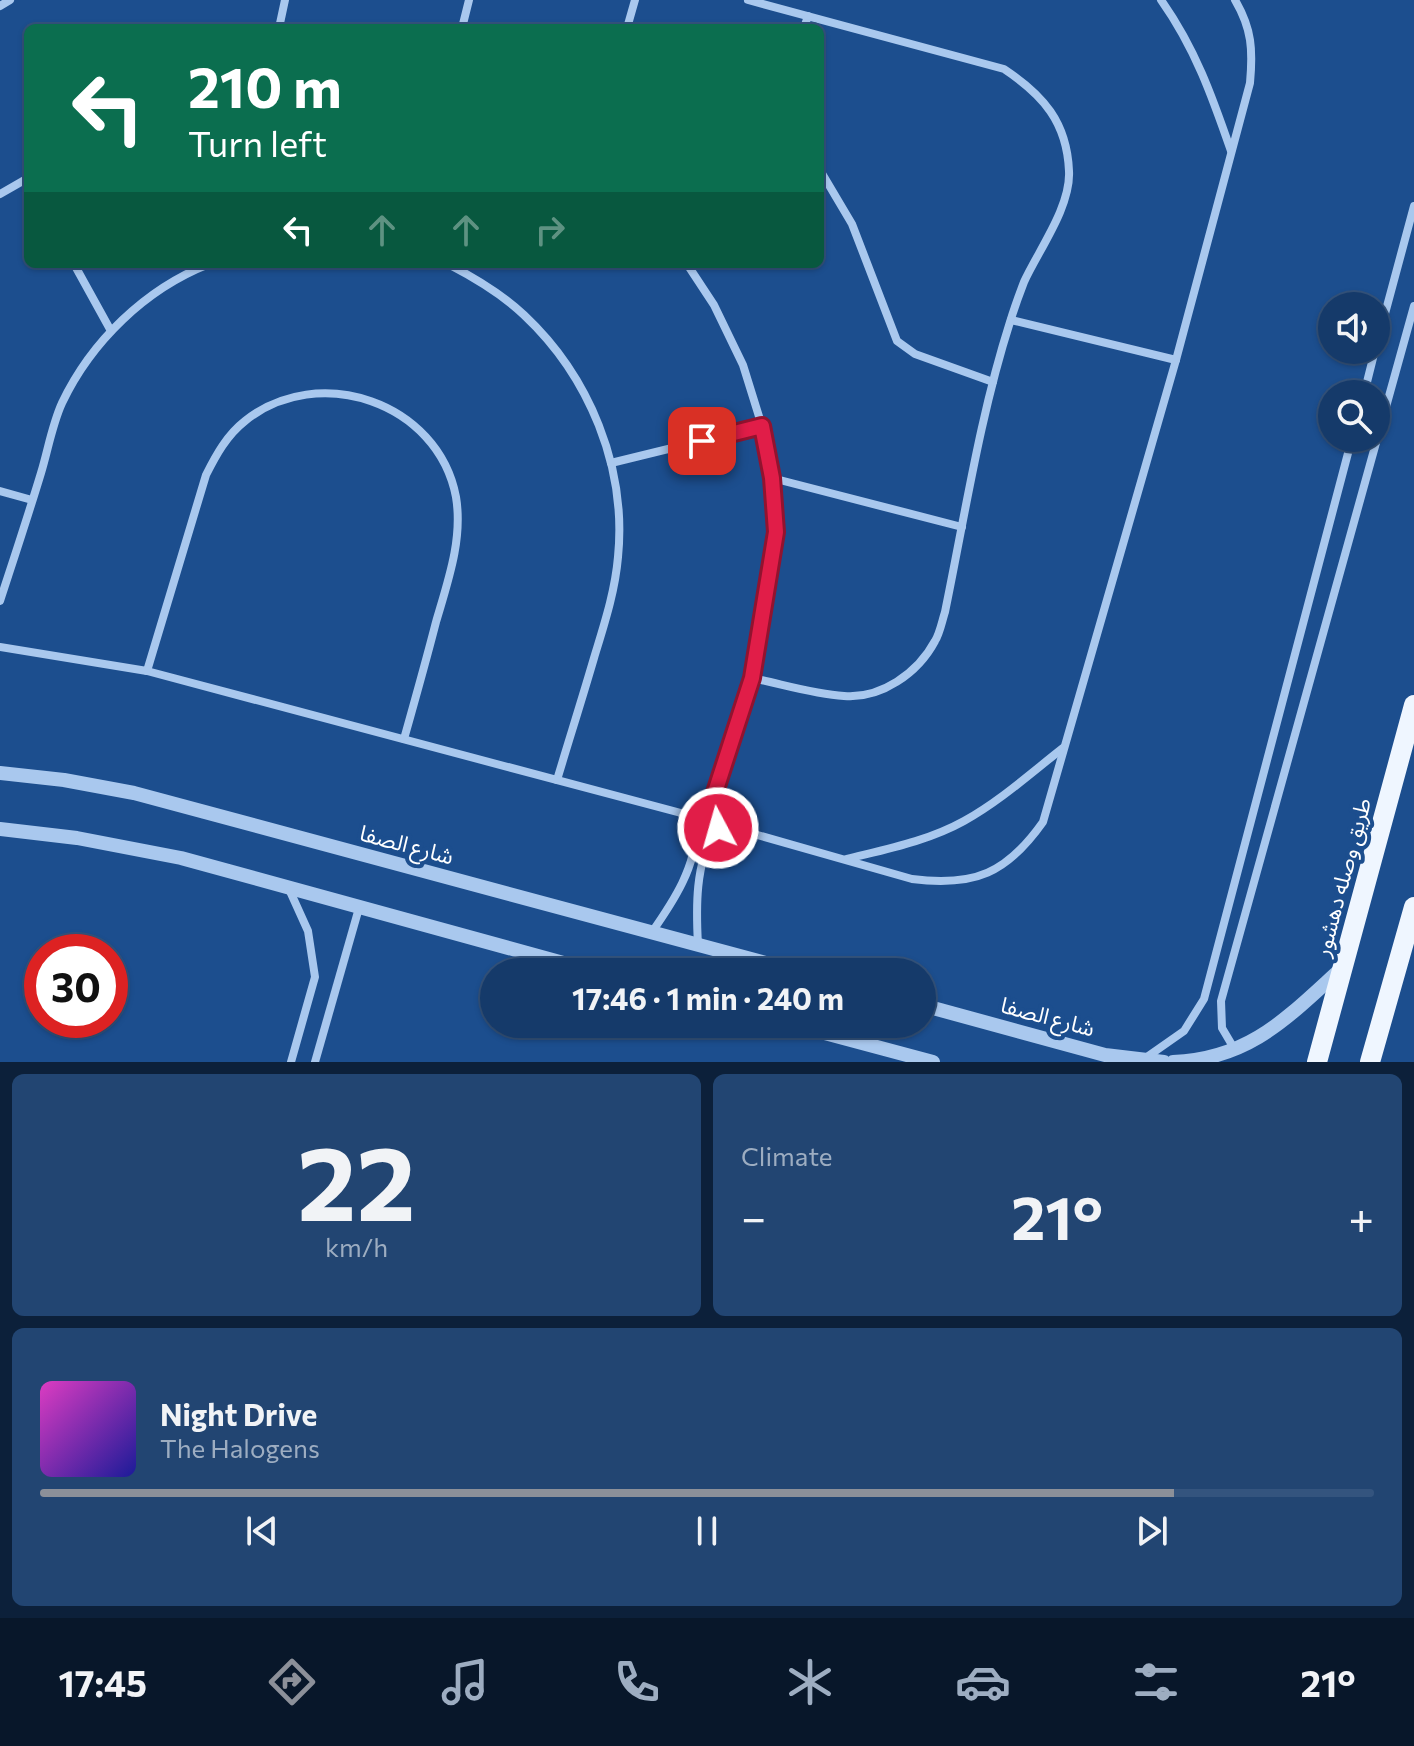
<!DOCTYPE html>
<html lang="en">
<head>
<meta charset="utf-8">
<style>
  :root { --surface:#153a6a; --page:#224572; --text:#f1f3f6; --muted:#9dadc1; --line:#34547e; --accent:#8c9099 }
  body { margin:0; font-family:Commissioner,"Noto Sans Arabic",sans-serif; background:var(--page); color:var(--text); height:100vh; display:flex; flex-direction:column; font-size:30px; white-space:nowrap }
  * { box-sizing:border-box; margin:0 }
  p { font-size:26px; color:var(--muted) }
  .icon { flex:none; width:44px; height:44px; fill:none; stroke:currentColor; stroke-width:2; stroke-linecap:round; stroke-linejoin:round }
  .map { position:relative; height:1062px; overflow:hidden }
  .sheet { display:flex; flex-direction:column; gap:12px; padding:12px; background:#0c203a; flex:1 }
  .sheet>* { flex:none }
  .hud { position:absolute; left:24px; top:24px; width:800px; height:244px; border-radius:12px; box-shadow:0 2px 6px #0004,0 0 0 2px var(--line); background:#0b6e4f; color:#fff; overflow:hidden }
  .buttons { position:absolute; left:1318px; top:292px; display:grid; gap:16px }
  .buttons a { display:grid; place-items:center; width:72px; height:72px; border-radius:50%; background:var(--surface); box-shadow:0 2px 6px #0004,0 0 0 2px var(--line); font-size:40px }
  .speed { position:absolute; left:24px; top:934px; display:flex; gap:16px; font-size:40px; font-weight:700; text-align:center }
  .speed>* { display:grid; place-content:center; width:104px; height:104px; border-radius:50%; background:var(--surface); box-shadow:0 2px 6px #0004,0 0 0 2px var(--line); line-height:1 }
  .speed .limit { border:12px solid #d22; background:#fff; color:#111 }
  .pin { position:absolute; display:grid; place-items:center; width:68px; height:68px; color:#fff; margin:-34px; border-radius:16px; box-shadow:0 4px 12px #0006 }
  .me { position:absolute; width:88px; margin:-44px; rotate:354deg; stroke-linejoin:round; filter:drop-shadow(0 0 6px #0008) }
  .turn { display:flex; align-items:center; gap:28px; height:168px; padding:0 32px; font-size:36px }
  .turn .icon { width:104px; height:104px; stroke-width:2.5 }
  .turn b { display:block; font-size:56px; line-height:68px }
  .lanes { display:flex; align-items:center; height:76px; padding:0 32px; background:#0003; justify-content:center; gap:40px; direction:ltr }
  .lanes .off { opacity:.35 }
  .big { font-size:60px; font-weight:700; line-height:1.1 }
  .sheet .widget { flex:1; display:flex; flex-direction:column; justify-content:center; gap:12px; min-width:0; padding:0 28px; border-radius:12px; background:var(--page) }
  .sheet .dial { align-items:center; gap:0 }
  .dial b { font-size:104px; line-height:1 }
  .song { display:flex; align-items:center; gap:24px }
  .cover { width:96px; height:96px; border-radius:12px; background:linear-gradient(135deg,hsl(310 70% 55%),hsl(240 70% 35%)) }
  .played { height:8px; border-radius:4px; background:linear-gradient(90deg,var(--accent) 85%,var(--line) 85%) }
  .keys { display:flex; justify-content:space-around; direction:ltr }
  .heat { display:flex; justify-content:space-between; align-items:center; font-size:44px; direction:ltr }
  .sheet .tiles { flex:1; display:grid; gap:12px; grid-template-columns:1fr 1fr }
  .widget:last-child { grid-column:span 2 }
  .trip { position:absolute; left:480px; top:958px; width:456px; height:80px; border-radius:40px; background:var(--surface); box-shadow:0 2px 6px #0004,0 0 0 2px var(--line); font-weight:700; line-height:80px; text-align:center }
  .dock { display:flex; height:128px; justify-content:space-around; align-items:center; background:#08172a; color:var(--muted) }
  .dock .icon { width:56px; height:56px }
  .dock .selected { color:var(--accent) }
  .dock b { font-size:36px; color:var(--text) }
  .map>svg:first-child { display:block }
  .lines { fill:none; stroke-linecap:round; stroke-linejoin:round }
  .minor { stroke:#a9c8ee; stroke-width:8 }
  .tertiary { stroke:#a9c8ee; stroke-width:14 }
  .primary { stroke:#eff6ff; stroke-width:20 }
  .route-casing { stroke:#92132f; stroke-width:20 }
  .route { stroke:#e11d48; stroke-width:14 }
  .labels { text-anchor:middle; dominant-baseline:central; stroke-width:8; stroke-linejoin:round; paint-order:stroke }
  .street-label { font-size:22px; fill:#fff; stroke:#1c4e8e }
</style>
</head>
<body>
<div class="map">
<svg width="1414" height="1062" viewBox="0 0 1414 1062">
  <rect width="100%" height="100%" fill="#1c4e8e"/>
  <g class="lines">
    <!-- minor -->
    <g class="minor">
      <path d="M 748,0 L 1004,69 C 1043,95 1067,122 1069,171 C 1071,207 1038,251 1024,282 C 1019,295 1014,309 1010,322 C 980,416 965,515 945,612 C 942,621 940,633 935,641 C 918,673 881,699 844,696 C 813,694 782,684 752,678"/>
      <path d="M 1161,0 C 1195,48 1212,96 1231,151"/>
      <path d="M 0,6 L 10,0"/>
      <path d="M 279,28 L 285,0"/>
      <path d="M 462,28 L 469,0"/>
      <path d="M 627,28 L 635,0"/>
      <path d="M 804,28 L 808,16"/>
      <path d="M 820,170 L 852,224 L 897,341 L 915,354 L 993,382"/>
      <path d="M 0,194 L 28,178"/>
      <path d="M 74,264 L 111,331"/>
      <path d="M 448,264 C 475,278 502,294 524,315 C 589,376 627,467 618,557 C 615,592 604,625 594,658 C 582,699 569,740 557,780"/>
      <path d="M 687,264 L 714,305 L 743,365 L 762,426 L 772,478 L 776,532 L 752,678 L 709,811"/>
      <path d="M 1011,320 L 1176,360"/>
      <path d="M 1376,347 L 1414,206"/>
      <path d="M 1364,394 L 1375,350"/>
      <path d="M 611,463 L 762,426"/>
      <path d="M 772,478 L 962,527"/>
      <path d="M 0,491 L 32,500"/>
      <path d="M 0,601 C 14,558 28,516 41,473 C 48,450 52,425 62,403 C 91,342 145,289 209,264"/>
      <path d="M 0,647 L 147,671 L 696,817"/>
      <path d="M 147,671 L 206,475 C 216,455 227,435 245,421 C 318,362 438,402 456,497 C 463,539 448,581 436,622 C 426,661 415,700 404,739"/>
      <circle cx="707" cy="823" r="12"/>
      <path d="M 719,824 L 912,879 C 975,887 1007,873 1043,822 L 1176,360 L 1250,83 C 1253,50 1252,29 1235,0"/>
      <path d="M 847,859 C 887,849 928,841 964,821 C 1000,801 1031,773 1063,748"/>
      <path d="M 289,889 L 308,931 L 315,977 L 291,1062"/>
      <path d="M 652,932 C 673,902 697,866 696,827"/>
      <path d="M 698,945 C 696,908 695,864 715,831"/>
      <path d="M 1235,1050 L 1222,1028 L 1221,1001 L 1414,306"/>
      <path d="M 1144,1059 L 1184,1031 L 1204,999 L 1352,438"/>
      <path d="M 315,1062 L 359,908"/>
    </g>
    <!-- tertiary -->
    <g class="tertiary">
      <path d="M 0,773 L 64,780 L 134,793 L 799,972"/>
      <path d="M 0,829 L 77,838 L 181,858 L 596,972"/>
      <path d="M 922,1005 L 1105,1055 L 1164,1062"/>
      <path d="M 791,1024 L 933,1062"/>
      <path d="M 1173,1062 C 1250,1059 1288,1017 1341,969"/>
    </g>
    <!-- primary -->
    <g class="primary">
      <path d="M 1317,1062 L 1414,705"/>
      <path d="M 1370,1062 L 1414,907"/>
    </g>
  </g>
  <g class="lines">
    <defs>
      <path id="route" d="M 702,441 L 762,426 L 772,478 L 776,532 L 752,678 L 709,811 L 718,817 L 718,828"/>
    </defs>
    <!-- route casing -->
    <use href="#route" class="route-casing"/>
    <!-- route -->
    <use href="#route" class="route"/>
  </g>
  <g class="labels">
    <!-- street labels -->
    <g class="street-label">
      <text transform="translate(407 844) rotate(15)">شارع الصفا</text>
      <text transform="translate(1342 877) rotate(-75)">طريق وصله دهشور</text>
      <text transform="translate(1048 1016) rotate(15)">شارع الصفا</text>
    </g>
  </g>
</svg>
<div class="buttons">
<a><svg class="icon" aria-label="sound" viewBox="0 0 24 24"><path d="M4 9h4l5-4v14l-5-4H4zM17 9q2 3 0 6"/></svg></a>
<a><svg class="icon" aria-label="search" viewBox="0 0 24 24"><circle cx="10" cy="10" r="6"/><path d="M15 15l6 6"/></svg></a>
</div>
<div class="speed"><div class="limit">30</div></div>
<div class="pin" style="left:702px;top:441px;background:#d93025"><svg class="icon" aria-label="arrive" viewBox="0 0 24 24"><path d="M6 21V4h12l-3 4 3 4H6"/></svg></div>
<svg class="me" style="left:718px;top:828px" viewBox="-20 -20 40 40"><circle r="17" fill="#e11d48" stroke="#fff" stroke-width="3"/><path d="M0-11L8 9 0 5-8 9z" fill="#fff"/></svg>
<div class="trip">17:46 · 1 min · 240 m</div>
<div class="hud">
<div class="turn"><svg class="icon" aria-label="left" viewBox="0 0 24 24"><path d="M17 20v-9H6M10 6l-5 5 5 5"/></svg><div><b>210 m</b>Turn left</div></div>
<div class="lanes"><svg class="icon" aria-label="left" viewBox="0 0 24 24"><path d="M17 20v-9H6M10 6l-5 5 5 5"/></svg><svg class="icon off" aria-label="ahead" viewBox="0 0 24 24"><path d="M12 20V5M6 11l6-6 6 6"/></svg><svg class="icon off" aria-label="ahead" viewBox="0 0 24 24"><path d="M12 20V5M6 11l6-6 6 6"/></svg><svg class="icon off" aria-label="right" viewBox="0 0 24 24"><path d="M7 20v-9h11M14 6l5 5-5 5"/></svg></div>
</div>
</div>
<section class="sheet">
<div class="tiles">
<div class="widget dial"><b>22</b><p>km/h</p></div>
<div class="widget"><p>Climate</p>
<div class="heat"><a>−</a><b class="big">21°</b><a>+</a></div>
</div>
<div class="widget">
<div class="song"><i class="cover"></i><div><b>Night Drive</b><p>The Halogens</p></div></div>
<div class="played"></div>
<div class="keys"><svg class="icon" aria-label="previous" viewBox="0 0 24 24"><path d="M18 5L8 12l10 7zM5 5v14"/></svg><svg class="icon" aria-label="pause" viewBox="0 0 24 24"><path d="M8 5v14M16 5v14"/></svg><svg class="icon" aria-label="next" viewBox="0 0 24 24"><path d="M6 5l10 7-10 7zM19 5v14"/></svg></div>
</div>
</div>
</section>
<nav class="dock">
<b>17:45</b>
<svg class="icon selected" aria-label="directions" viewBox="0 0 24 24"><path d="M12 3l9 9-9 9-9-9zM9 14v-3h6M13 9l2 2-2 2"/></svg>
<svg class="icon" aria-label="music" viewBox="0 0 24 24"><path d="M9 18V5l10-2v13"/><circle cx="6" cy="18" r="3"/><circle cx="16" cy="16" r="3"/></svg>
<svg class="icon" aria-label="phone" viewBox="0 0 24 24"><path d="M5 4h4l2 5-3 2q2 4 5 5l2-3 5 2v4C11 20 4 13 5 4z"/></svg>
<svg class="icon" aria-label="climate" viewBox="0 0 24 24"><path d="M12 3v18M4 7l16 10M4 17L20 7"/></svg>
<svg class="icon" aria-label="car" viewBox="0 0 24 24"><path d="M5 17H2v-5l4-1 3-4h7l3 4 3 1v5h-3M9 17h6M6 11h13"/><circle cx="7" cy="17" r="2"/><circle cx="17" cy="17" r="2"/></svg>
<svg class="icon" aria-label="filters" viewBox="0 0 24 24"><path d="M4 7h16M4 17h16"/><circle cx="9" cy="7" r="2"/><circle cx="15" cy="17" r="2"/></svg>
<b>21°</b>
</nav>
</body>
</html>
